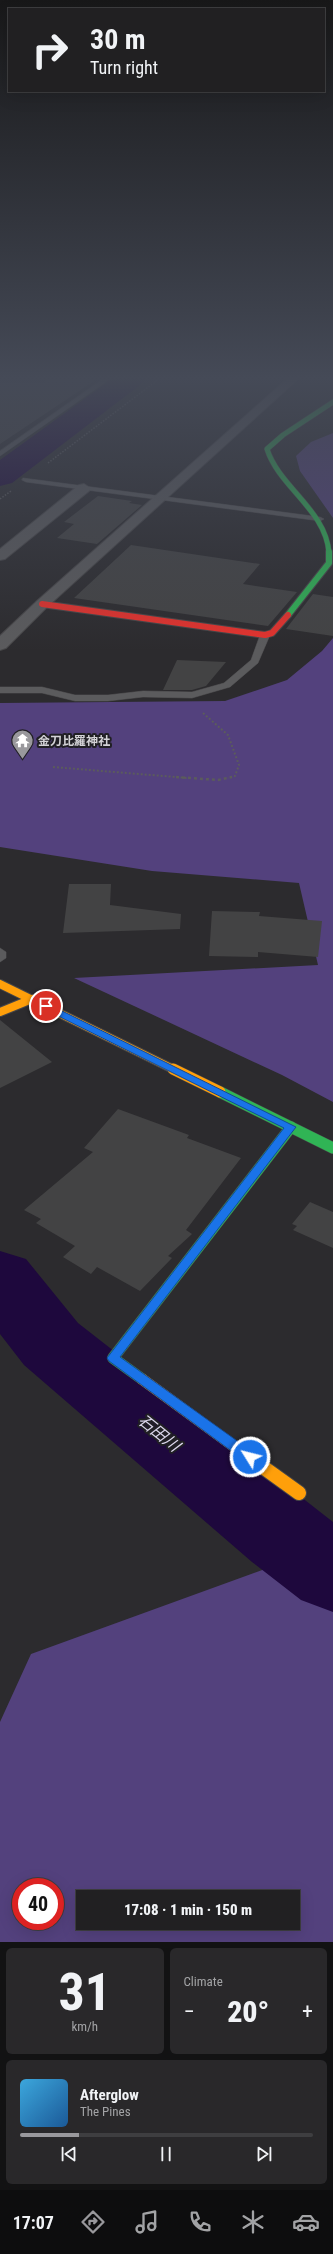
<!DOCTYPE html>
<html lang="en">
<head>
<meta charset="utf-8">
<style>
  :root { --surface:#212022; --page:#29282a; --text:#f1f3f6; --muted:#a2a3a5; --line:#3e3e40; --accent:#99989c }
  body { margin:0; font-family:"Roboto Condensed","Noto Sans JP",sans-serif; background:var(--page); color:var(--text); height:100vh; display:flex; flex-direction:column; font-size:15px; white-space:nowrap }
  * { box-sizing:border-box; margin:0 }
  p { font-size:13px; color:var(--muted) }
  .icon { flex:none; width:22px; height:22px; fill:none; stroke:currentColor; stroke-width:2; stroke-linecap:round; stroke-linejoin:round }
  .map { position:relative; height:1942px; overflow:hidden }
  .panel { display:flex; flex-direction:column; gap:6px; padding:6px; background:#121213; flex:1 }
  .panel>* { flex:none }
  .hud { position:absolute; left:8px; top:8px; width:317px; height:84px; border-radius:0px; box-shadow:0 4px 16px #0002,0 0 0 1px var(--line); background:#212022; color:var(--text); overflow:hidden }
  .speed { position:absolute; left:12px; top:1878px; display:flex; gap:8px; font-size:20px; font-weight:700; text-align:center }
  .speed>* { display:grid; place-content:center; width:52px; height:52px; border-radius:50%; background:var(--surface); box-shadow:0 4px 16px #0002,0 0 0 1px var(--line); line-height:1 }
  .speed .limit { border:6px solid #d22; background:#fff; color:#111 }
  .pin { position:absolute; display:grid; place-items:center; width:34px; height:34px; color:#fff; margin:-17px; border:2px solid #fff; border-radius:50%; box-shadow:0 1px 4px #0007 }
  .me { position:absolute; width:44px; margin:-22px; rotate:306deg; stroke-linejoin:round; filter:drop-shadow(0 0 3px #0008) }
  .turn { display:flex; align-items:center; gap:14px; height:84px; padding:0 16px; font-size:18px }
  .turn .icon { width:52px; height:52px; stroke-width:2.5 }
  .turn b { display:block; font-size:28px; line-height:34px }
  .big { font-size:30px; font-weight:800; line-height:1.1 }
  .panel .card { flex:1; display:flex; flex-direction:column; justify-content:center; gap:6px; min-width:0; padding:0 14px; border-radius:6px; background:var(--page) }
  .panel .dial { align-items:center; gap:0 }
  .dial b { font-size:52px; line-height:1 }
  .song { display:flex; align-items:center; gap:12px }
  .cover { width:48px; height:48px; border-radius:6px; background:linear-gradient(135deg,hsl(200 70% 55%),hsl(210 70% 35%)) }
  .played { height:4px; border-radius:2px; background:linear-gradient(90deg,var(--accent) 20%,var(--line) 20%) }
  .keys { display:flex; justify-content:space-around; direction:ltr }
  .heat { display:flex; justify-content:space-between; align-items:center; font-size:22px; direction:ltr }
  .panel .tiles { flex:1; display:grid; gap:6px; grid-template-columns:1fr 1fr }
  .card:last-child { grid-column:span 2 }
  .trip { position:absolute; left:76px; top:1890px; width:224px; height:40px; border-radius:0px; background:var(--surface); box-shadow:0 4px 16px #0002,0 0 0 1px var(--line); font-weight:800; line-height:40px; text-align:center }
  .dock { display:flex; height:64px; justify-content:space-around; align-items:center; background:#0d0d0e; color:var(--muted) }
  .dock .icon { width:28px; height:28px }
  .dock .on { color:var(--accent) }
  .dock b { font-size:18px; color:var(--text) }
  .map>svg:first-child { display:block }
  .green { fill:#53417d; fill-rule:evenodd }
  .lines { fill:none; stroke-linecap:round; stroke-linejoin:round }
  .river { fill:#1e083d; fill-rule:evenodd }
  .building { fill:#434344 }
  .lane-casing { stroke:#474648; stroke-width:1 }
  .street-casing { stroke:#474648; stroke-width:2 }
  .fast-far2-casing { stroke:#474648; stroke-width:6 }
  .fast-far1-casing { stroke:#474648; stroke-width:8 }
  .fast-casing { stroke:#474648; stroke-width:12 }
  .slow-far2-casing { stroke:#474648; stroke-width:10 }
  .slow-far1-casing { stroke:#474648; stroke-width:12 }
  .slow-casing { stroke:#474648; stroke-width:16 }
  .jam-casing { stroke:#474648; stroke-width:8 }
  .path-far2 { stroke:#5b5b5d; stroke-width:1.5; stroke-dasharray:1.5 1.5; stroke-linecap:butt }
  .path-far1 { stroke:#5b5b5d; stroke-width:2; stroke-dasharray:2 2; stroke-linecap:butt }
  .path { stroke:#5b5b5d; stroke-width:2.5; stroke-dasharray:3 3; stroke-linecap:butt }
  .lane { fill:#5b5b5d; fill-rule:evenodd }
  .street { fill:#5b5b5d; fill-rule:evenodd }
  .fast-far2 { stroke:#30b455; stroke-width:5 }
  .fast-far1 { stroke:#30b455; stroke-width:6 }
  .fast { stroke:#30b455; stroke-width:11 }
  .slow-far2 { stroke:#ff9f0a; stroke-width:8 }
  .slow-far1 { stroke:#ff9f0a; stroke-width:11 }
  .slow { stroke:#ff9f0a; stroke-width:14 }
  .jam { stroke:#e5322d; stroke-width:6 }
  .route { fill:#1a73e8; stroke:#114b97 }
  .labels { text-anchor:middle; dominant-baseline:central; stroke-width:4; stroke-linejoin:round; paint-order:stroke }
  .poi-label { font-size:12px; font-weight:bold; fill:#d4d3d7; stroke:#212025; text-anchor:start }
  .near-water-label { font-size:16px; font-style:italic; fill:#dcd7ed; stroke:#212025 }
</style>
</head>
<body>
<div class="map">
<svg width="333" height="1942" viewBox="0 0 333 1942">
  <rect width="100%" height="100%" fill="#2c2b2e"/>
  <!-- green -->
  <g class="green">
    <path d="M 333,433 L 333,518 L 300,471 L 296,456 L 311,442 Z"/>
    <path d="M 333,638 L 333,1102 L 282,1075 L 74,978 L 318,965 L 299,883 L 152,871 L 0,847 L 0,703 L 225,701 L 287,680 L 322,651 Z"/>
    <path d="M 298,1557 L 333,1587 L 333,1942 L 0,1942 L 0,1722 L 31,1654 ZM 21,1887 L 55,1887 L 55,1921 L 21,1921 ZM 83,1897 L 293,1897 L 293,1923 L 83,1923 Z"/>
  </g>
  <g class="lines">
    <!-- river -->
    <g class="river">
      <path d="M 112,379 L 145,379 L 140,385 L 12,483 L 0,486 L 0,460 Z"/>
      <path d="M 0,1251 L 26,1259 L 78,1323 L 333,1522 L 333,1612 L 301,1600 L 252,1562 L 24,1365 L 0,1334 Z"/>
    </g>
  </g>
  <!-- building -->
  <g class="building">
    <path d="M 46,379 L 97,379 L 0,444 L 0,383 L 45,383 Z"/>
    <path d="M 98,496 L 132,501 L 129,503 L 142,505 L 97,544 L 57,538 L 74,524 L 64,522 Z"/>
    <path d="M 131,545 L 260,564 L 243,584 L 297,592 L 268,626 L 74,598 Z"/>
    <path d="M 313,594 L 333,597 L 333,636 L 286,629 Z"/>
    <path d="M 177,660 L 226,662 L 206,686 L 192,690 L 163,690 Z"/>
    <path d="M 69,884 L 111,884 L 110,905 L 181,914 L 180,929 L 63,933 Z"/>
    <path d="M 212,911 L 260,912 L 259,916 L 322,921 L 318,957 L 258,952 L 258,957 L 209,956 Z"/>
    <path d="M 0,1020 L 52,1062 L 0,1088 Z"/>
    <path d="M 118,1109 L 189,1135 L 187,1138 L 241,1158 L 186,1230 L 192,1234 L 168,1256 L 172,1258 L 140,1291 L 97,1267 L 91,1274 L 63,1257 L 75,1246 L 36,1223 L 41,1219 L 24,1210 L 93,1152 L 84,1148 Z"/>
    <path d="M 310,1202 L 333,1212 L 333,1248 L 293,1230 L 297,1226 L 292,1224 Z"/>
  </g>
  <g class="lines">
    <defs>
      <g id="lane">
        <path d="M 103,379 L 110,379 L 0,456 L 0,451 Z"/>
        <path d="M 23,478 L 320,517 L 324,519 L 320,521 L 26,482 L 22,480 Z"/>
        <path d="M 265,632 L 270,635 L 258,663 L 230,687 L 192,698 L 143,697 L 108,701 L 75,701 L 42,693 L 0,693 L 0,687 L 42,687 L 75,695 L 108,695 L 143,691 L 192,692 L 224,683 L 251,660 L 260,635 Z"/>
        <path d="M 0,948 L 6,952 L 6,958 L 0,962 Z"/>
      </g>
      <g id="street">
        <path d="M 287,379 L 298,379 L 47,607 L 6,648 L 0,650 L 0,636 L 37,601 Z"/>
        <path d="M 84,484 L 90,488 L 89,491 L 5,559 L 0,560 L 0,549 L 79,485 Z"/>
      </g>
      <path id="fast-far2" d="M 329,553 C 326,510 279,487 267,449 L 283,435 L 333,402"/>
      <path id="fast-far1" d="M 288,615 L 329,563 L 329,552"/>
      <g id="fast">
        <path d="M 220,1092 L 333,1148"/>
        <path d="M 142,1379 L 113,1358 L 291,1127"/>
      </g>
      <g id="slow-far2">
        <path d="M 0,984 L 175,1070"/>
        <path d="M 0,1012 L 32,999"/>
      </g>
      <g id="slow-far1">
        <path d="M 173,1069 L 220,1092"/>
        <path d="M 142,1379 L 239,1450"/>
      </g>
      <path id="slow" d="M 238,1449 L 299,1493"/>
      <path id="jam" d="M 42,604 L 265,635 L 272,633 L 288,615"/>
    </defs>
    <!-- lane casing -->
    <use href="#lane" class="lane-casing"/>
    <!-- street casing -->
    <use href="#street" class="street-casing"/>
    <!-- fast-far2 casing -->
    <use href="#fast-far2" class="fast-far2-casing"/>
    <!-- fast-far1 casing -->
    <use href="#fast-far1" class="fast-far1-casing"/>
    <!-- fast casing -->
    <use href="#fast" class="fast-casing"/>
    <!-- slow-far2 casing -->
    <use href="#slow-far2" class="slow-far2-casing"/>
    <!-- slow-far1 casing -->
    <use href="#slow-far1" class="slow-far1-casing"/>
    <!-- slow casing -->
    <use href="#slow" class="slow-casing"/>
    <!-- jam casing -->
    <use href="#jam" class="jam-casing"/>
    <!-- path-far2 -->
    <g class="path-far2">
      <path d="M 48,463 L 159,379"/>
      <path d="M 0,499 L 11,491"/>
    </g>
    <!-- path-far1 -->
    <g class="path-far1">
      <path d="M 203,713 L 228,735 L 239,765 L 235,776 L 228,778"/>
      <path d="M 53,767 L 188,778"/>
    </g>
    <!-- path -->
    <path class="path" d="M 176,777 L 218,780 L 232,777"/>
    <!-- lane -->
    <use href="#lane" class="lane"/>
    <!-- street -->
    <use href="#street" class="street"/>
    <!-- fast-far2 -->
    <use href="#fast-far2" class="fast-far2"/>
    <!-- fast-far1 -->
    <use href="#fast-far1" class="fast-far1"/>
    <!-- fast -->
    <use href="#fast" class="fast"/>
    <!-- slow-far2 -->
    <use href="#slow-far2" class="slow-far2"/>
    <!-- slow-far1 -->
    <use href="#slow-far1" class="slow-far1"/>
    <!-- slow -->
    <use href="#slow" class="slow"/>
    <!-- jam -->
    <use href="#jam" class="jam"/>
  </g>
  <!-- sky -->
  <linearGradient id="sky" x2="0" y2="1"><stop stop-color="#181819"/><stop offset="0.58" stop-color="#454a57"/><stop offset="1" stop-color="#454a57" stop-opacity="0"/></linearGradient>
  <rect width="333" height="651" fill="url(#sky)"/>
  <!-- route -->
  <path class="route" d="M 46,1003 L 296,1127 L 120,1357 L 254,1453 L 256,1457 L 254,1461 L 245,1461 L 109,1361 L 107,1358 L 284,1128 L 42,1008 L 41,1006 Z"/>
  <!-- icons -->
  <defs>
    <symbol id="temple-pin" viewBox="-11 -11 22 30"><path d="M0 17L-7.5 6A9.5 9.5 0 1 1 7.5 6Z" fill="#99989c" stroke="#212025"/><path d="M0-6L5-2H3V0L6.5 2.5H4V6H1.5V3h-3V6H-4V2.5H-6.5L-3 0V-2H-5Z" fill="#fff"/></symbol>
  </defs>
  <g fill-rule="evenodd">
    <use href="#temple-pin" x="10" y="728" width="25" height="34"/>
  </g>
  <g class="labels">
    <!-- poi labels -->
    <g class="poi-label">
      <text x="38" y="741">金刀比羅神社</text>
    </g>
    <!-- near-water labels -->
    <g class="near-water-label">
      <text transform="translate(159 1433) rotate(39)">石田川</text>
    </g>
  </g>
</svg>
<div class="speed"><div class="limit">40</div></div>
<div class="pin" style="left:46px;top:1006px;background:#d93025"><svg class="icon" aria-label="arrive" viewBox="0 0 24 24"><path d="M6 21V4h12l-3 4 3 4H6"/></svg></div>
<svg class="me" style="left:250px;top:1457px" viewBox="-20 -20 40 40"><circle r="17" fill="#1a73e8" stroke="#fff" stroke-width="3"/><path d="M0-11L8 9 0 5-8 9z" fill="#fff"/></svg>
<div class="trip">17:08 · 1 min · 150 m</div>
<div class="hud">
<div class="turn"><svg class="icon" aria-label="right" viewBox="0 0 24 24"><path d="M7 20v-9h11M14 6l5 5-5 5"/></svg><div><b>30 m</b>Turn right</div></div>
</div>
</div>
<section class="panel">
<div class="tiles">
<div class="card dial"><b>31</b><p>km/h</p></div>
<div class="card"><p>Climate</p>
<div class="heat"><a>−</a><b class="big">20°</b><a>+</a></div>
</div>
<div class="card">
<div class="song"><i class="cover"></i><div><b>Afterglow</b><p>The Pines</p></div></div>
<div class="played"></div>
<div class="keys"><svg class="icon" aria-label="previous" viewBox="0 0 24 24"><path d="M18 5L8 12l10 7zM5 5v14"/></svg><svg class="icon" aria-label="pause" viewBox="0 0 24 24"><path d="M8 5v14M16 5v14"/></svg><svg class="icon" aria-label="next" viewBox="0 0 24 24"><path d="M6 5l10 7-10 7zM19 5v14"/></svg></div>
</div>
</div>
</section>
<nav class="dock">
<b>17:07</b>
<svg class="icon on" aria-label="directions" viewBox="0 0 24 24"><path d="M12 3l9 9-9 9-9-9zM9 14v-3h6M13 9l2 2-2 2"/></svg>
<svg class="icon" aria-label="music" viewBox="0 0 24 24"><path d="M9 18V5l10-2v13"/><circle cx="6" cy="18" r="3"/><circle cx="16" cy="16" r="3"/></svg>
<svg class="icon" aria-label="phone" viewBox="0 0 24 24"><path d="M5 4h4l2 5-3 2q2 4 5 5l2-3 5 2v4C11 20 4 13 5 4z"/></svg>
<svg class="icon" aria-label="climate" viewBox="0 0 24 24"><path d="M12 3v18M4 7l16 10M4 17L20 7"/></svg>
<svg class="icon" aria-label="car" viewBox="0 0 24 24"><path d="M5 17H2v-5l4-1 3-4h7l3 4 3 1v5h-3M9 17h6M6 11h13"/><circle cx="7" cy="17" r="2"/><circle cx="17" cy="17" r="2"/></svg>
</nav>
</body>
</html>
